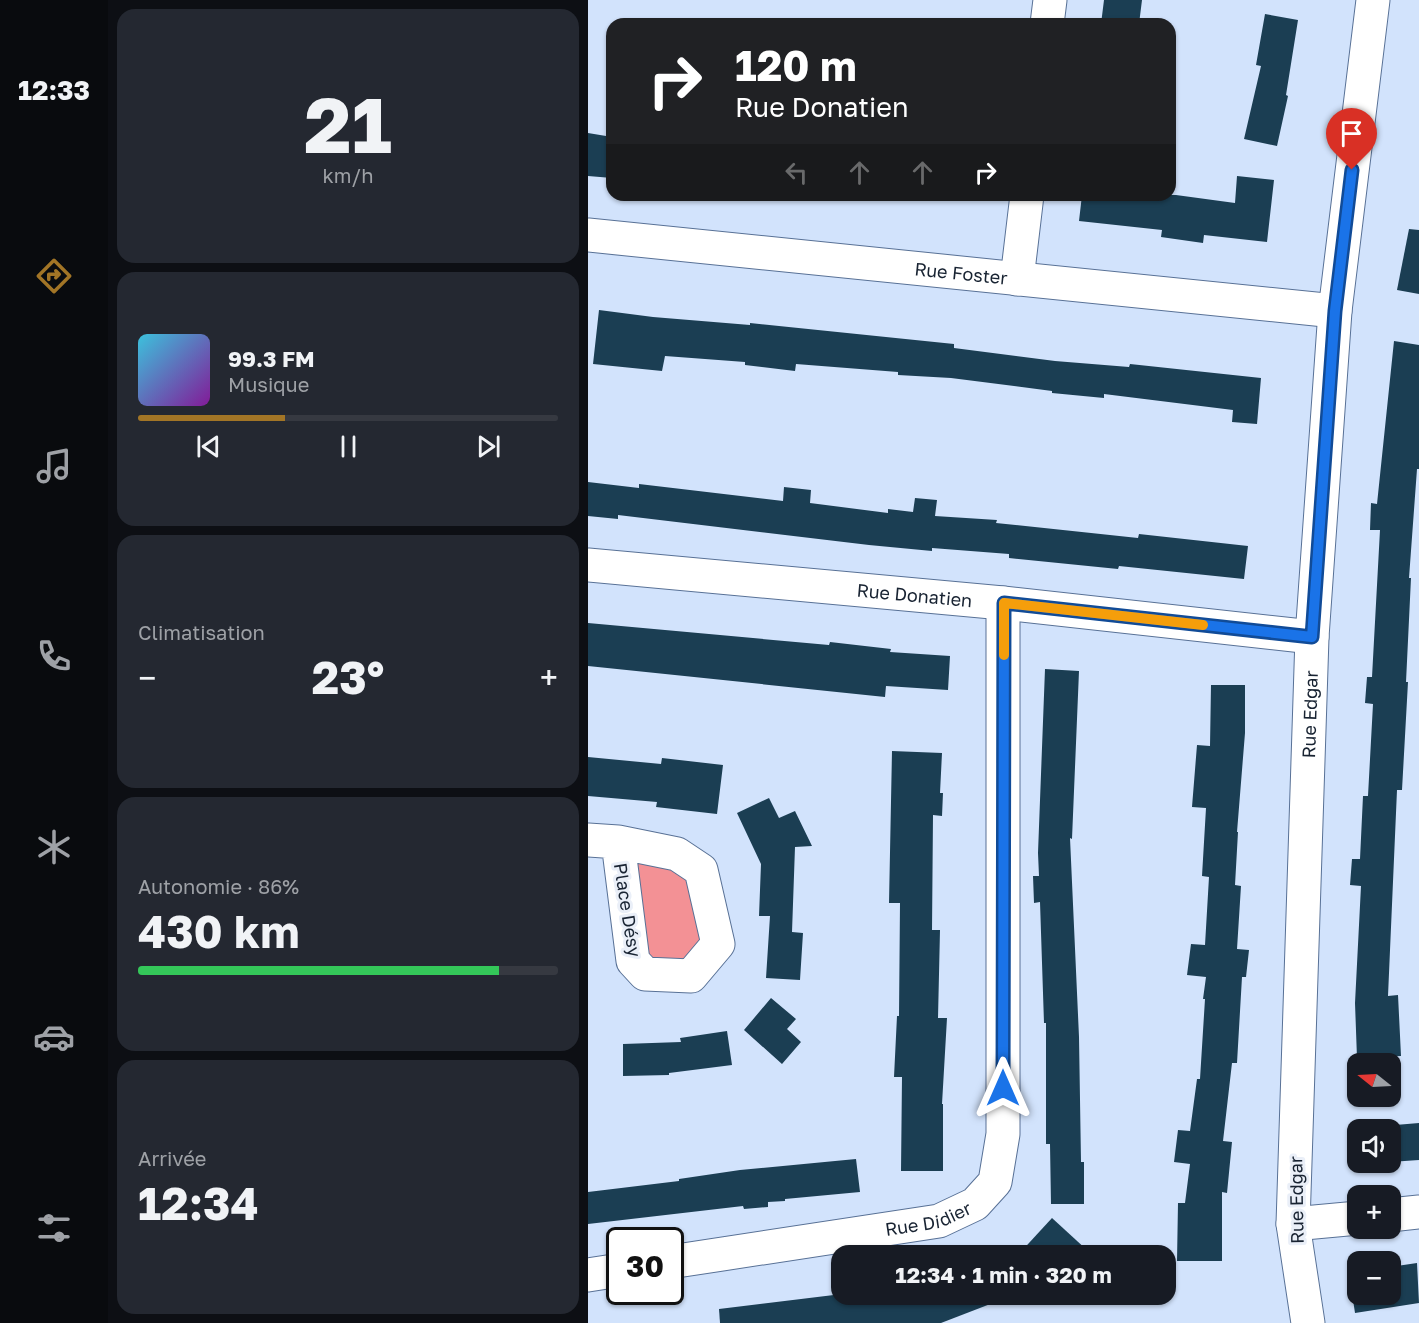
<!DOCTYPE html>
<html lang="fr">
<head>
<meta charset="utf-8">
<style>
  :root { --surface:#171b24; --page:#242831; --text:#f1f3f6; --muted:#9ea1a6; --line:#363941; --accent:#a27526 }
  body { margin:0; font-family:"Golos Text",sans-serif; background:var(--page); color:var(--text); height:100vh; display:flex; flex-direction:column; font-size:22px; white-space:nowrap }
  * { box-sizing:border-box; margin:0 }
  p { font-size:20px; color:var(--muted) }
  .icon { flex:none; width:33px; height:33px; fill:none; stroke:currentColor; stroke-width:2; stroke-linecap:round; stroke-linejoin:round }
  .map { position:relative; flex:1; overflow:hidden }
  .side { display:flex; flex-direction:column; gap:9px; padding:9px; background:#0d0f14; width:480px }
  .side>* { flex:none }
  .hud { position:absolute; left:18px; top:18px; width:570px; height:183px; border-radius:18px; box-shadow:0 2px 4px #0004; background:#202124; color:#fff; overflow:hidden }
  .needle { width:39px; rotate:288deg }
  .buttons { position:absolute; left:759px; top:1053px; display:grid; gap:12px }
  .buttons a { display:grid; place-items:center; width:54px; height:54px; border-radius:12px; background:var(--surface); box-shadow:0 2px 4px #0004; font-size:30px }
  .speed { position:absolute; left:18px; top:1227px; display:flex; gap:12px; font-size:30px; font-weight:700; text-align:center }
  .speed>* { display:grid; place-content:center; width:78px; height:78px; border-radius:50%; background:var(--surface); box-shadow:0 2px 4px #0004; line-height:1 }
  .speed .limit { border:3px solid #111; border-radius:9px; background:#fff; color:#111 }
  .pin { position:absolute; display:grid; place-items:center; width:51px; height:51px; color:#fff; margin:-62px -26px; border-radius:50% 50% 50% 0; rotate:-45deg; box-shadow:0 0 6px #0007 }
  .pin .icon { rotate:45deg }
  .me { position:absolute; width:66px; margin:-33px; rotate:0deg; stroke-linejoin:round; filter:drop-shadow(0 0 4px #0008) }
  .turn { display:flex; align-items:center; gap:21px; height:126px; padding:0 30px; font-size:27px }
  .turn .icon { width:78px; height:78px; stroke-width:2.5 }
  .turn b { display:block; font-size:42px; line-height:51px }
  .lanes { display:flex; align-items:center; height:57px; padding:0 30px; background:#0003; justify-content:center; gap:30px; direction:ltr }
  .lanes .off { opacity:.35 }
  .big { font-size:45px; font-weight:700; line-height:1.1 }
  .side .card { flex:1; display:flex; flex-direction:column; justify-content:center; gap:9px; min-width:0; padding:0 21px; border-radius:18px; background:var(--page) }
  .side .dial { align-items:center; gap:0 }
  .dial b { font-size:78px; line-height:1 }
  .song { display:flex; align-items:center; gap:18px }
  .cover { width:72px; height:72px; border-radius:9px; background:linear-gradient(135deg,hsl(190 70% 55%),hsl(290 70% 35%)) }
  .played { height:6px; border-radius:3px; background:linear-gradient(90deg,var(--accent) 35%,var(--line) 35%) }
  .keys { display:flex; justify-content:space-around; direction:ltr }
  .heat { display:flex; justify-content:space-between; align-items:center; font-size:33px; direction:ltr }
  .charge { height:9px; border-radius:4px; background:linear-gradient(90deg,#34c759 86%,var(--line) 0) }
  .trip { position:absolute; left:243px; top:1245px; width:345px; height:60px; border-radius:18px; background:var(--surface); box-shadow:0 2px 4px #0004; font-weight:700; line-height:60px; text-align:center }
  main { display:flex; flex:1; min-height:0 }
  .tab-bar { display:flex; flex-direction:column; width:108px; justify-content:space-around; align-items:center; background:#090b0e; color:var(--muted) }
  .tab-bar .icon { width:42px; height:42px }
  .tab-bar .current { color:var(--accent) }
  .tab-bar b { font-size:27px; color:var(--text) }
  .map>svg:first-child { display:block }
  .green { fill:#f39195 }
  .building { fill:#1b3e53 }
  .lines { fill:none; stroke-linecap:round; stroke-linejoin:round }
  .minor-casing { stroke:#587196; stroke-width:35 }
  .minor { stroke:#fff; stroke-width:33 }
  .route-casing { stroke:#114b97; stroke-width:15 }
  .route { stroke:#1a73e8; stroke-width:10 }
  .slow { stroke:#f59e0b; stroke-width:10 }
  .labels { text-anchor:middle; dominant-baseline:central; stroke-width:6; stroke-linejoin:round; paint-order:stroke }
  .street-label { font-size:18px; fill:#182332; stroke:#eaeff8 }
</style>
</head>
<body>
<main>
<nav class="tab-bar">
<b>12:33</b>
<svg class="icon current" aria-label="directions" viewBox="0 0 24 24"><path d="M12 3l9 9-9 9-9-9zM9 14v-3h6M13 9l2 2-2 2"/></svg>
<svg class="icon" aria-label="music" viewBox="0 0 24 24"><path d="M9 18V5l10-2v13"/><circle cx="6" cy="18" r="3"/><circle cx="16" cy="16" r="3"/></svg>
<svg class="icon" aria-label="phone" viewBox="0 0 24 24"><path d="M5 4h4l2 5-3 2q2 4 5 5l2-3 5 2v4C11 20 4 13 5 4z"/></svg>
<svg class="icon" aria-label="climate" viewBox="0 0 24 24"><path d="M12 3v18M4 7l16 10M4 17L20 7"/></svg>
<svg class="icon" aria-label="car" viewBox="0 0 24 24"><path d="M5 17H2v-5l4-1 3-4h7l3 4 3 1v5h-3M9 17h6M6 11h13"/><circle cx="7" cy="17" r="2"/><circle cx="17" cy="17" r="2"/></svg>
<svg class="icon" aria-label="filters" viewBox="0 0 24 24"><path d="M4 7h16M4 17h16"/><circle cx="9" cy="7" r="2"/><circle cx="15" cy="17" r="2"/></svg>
</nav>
<section class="side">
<div class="card dial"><b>21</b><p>km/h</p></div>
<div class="card">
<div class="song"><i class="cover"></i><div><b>99.3 FM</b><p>Musique</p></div></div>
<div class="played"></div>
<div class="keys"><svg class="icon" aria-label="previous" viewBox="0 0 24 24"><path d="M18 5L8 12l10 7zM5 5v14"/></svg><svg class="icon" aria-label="pause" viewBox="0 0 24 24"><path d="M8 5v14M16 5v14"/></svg><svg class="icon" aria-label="next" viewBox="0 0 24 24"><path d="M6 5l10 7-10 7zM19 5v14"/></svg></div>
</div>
<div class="card"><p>Climatisation</p>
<div class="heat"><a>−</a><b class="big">23°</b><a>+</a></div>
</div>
<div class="card"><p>Autonomie · 86%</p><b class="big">430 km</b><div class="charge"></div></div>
<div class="card"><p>Arrivée</p><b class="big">12:34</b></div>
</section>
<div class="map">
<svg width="831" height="1323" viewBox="0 0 831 1323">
  <rect width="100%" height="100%" fill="#d2e3fc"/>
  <!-- green -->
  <path class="green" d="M 30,842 L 89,854 L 130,944 L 103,976 L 57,974 Z"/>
  <!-- building -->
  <g class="building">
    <path d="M 516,0 L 554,0 L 551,24 L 513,24 Z"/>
    <path d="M 677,14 L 710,20 L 698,95 L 700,96 L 689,146 L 656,139 L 673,66 L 668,65 Z"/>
    <path d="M 0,133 L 24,137 L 24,178 L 0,176 Z"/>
    <path d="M 649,176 L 686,180 L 679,242 L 616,235 L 615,243 L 573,237 L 574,230 L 491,221 L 494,195 L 588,195 L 647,203 Z"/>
    <path d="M 821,229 L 831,230 L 831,294 L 809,290 Z"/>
    <path d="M 11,310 L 65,317 L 162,325 L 162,323 L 366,344 L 366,348 L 467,361 L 541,367 L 542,364 L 673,378 L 669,424 L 644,422 L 645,410 L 516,394 L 516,398 L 464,393 L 464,391 L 363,378 L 310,375 L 310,372 L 208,364 L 207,371 L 157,365 L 157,362 L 77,356 L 74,371 L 5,364 Z"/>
    <path d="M 806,341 L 831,345 L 831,469 L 829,469 L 821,578 L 823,578 L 818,682 L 820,682 L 814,790 L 809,790 L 800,996 L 810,995 L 813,1056 L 769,1058 L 767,1003 L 773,886 L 762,885 L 764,859 L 772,859 L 775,796 L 780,796 L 785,704 L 777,703 L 779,677 L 784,677 L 792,530 L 782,530 L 783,503 L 789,504 Z"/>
    <path d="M 0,482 L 51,488 L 51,484 L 195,501 L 196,487 L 223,490 L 222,503 L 300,513 L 300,509 L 325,512 L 327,498 L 349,500 L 347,516 L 409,520 L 408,523 L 550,538 L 551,534 L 660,546 L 656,579 L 531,566 L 530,569 L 421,558 L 421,554 L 344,548 L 344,551 L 281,545 L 30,515 L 30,519 L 0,516 Z"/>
    <path d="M 0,623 L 241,645 L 242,642 L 303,649 L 302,652 L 362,656 L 360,690 L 298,686 L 297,697 L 0,666 Z"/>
    <path d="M 457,669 L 491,671 L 484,839 L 482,838 L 491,1037 L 493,1162 L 496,1162 L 496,1204 L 463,1204 L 462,1144 L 458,1144 L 458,1023 L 456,1023 L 452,902 L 446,903 L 445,876 L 451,876 L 450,853 Z"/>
    <path d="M 623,685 L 657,685 L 657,733 L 649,832 L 650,832 L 647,885 L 653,886 L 649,949 L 661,950 L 658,977 L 654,977 L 649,1063 L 644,1063 L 635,1141 L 644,1142 L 639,1193 L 634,1192 L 634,1261 L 589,1261 L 590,1203 L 597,1203 L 602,1164 L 586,1162 L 590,1130 L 602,1131 L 609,1079 L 612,1079 L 617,999 L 615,999 L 618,977 L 599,975 L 603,944 L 617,945 L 621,877 L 614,876 L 618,808 L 604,807 L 609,745 L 622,746 Z"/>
    <path d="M 304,751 L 354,753 L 352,793 L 355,793 L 354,816 L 345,815 L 344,930 L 352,930 L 350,1018 L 359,1018 L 354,1104 L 355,1104 L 355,1171 L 313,1171 L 314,1077 L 306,1077 L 309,1016 L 311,1016 L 312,903 L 301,903 Z"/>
    <path d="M 0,757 L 73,764 L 74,758 L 135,765 L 129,814 L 68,807 L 69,802 L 0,796 Z"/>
    <path d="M 181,798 L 191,818 L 207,811 L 224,846 L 207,847 L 204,932 L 215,933 L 212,980 L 178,978 L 182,916 L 171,916 L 173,864 L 149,813 Z"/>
    <path d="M 183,998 L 208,1019 L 199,1029 L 213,1042 L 194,1064 L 156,1030 Z"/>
    <path d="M 139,1031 L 144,1065 L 81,1073 L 81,1075 L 35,1076 L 35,1044 L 93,1042 L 92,1038 Z"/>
    <path d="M 831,1123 L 831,1160 L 802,1162 L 802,1130 L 770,1130 L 770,1162 L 799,1162 L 762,1166 L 760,1129 Z"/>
    <path d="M 268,1159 L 272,1192 L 197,1199 L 197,1201 L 180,1202 L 180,1207 L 156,1209 L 155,1206 L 0,1224 L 0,1192 L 91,1181 L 91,1179 L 152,1170 Z"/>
    <path d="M 464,1218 L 500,1251 L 495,1256 L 429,1256 Z"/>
    <path d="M 829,1263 L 831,1303 L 767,1313 L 761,1273 L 770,1272 L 770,1294 L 802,1294 L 802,1267 Z"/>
    <path d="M 254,1294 L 423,1294 L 423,1296 L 353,1323 L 132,1323 L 131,1309 Z"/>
  </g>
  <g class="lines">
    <defs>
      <g id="minor">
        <path d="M 459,24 L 462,0"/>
        <path id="s1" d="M 0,235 L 747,311"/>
        <path d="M 429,279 L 439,195"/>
        <path id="s2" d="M 0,565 L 415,603 L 724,637"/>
        <path d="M 0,840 L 30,842 L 89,854 L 113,870 L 130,944 L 103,976 L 57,974 L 45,961 L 30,842"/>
        <path d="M 802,1215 L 831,1212"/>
        <path d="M 705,1224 L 770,1218"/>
        <path id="s3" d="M 82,1262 L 351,1221 L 387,1204 L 407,1182 L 415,1134 L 415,603"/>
        <path d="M 0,1275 L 32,1270"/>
        <path id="s4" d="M 720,1323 L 705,1224 L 724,637 L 747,311 L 785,0"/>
      </g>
    </defs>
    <!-- minor casing -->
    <use href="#minor" class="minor-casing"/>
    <!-- minor -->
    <use href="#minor" class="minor"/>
  </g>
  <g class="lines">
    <defs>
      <path id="route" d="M 415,1088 L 416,603 L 724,637 L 747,311 L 764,170"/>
    </defs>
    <!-- route casing -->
    <use href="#route" class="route-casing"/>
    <!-- route -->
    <use href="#route" class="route"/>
    <!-- slow -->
    <path class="slow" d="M 416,655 L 416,603 L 615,625"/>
  </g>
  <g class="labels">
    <!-- street labels -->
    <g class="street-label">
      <text stroke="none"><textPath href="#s1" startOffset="375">Rue Foster</textPath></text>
      <text stroke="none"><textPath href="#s2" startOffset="328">Rue Donatien</textPath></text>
      <text stroke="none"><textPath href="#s4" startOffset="610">Rue Edgar</textPath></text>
      <text transform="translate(40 910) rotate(81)">Place Désy</text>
      <text transform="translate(708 1200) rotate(-91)">Rue Edgar</text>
      <text stroke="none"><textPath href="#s3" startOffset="262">Rue Didier</textPath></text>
    </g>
  </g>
</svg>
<div class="buttons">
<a><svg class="needle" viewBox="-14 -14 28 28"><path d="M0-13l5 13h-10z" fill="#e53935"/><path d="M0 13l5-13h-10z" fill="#9ea1a6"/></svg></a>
<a><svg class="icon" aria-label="sound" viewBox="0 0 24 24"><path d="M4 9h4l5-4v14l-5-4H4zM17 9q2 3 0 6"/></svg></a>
<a>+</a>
<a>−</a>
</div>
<div class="speed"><div class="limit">30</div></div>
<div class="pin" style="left:764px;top:170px;background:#d93025"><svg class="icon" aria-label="arrive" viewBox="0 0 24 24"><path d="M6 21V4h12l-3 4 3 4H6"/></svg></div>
<svg class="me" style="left:415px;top:1088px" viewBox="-20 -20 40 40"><path d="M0-17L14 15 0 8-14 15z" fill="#1a73e8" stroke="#fff" stroke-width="4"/></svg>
<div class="trip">12:34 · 1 min · 320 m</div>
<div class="hud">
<div class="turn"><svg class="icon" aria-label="right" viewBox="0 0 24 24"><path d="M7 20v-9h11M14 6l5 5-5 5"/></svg><div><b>120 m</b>Rue Donatien</div></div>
<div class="lanes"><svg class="icon off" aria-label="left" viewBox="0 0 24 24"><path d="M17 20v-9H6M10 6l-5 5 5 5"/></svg><svg class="icon off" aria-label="ahead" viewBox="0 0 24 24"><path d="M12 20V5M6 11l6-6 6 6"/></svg><svg class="icon off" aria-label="ahead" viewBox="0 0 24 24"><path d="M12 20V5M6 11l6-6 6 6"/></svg><svg class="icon" aria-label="right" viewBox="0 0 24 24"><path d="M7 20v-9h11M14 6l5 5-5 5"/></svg></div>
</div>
</div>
</main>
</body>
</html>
